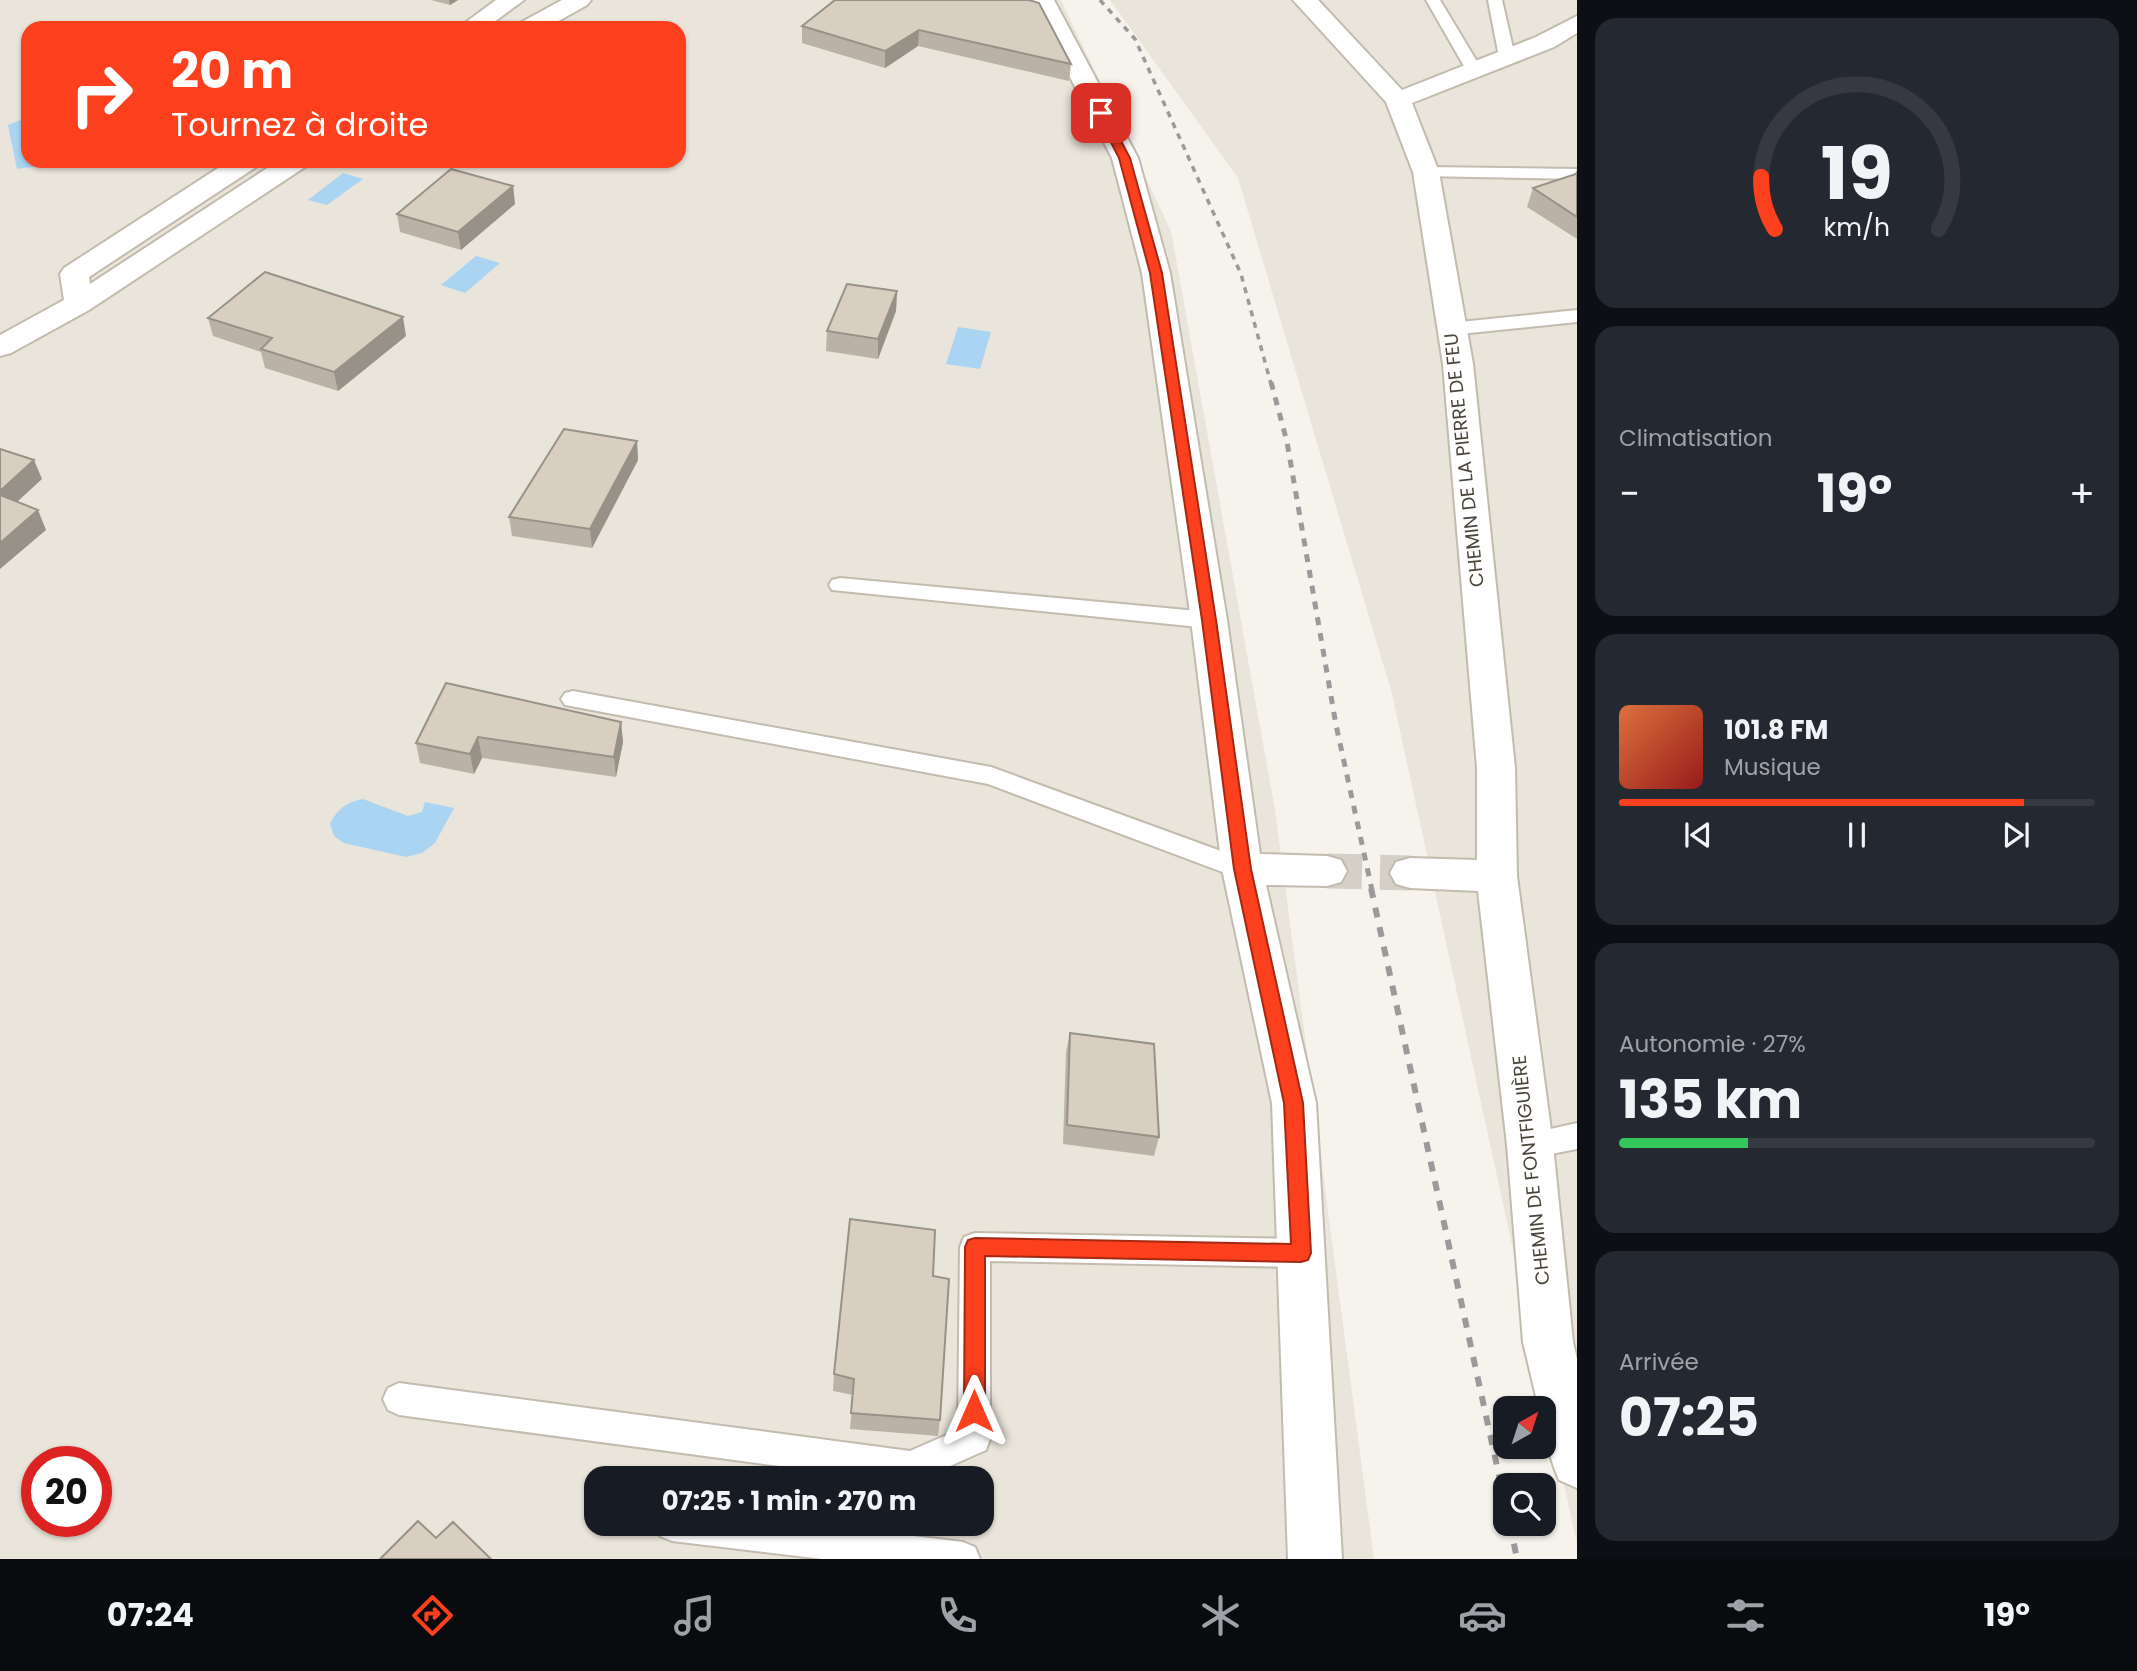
<!DOCTYPE html>
<html lang="fr">
<head>
<meta charset="utf-8">
<style>
  :root { --surface:#171b24; --page:#242831; --text:#f1f3f6; --muted:#9ea1a6; --line:#363941; --accent:#fc3f1d }
  body { margin:0; font-family:Poppins,sans-serif; background:var(--page); color:var(--text); height:100vh; display:flex; flex-direction:column; font-size:26px; white-space:nowrap }
  * { box-sizing:border-box; margin:0 }
  p { font-size:23px; color:var(--muted) }
  .icon { flex:none; width:38px; height:38px; fill:none; stroke:currentColor; stroke-width:2; stroke-linecap:round; stroke-linejoin:round }
  .map { position:relative; flex:1; overflow:hidden }
  .drawer { display:flex; flex-direction:column; gap:18px; padding:18px; background:#0d0f14; width:560px }
  .drawer>* { flex:none }
  .guide { position:absolute; left:21px; top:21px; width:665px; height:147px; border-radius:21px; box-shadow:0 2px 5px #0004; background:#fc3f1d; color:#fff; overflow:hidden }
  .needle { width:46px; rotate:39deg }
  .controls { position:absolute; left:1493px; top:1396px; display:grid; gap:14px }
  .controls a { display:grid; place-items:center; width:63px; height:63px; border-radius:14px; background:var(--surface); box-shadow:0 2px 5px #0004; font-size:35px }
  .speed { position:absolute; left:21px; top:1446px; display:flex; gap:14px; font-size:35px; font-weight:700; text-align:center }
  .speed>* { display:grid; place-content:center; width:91px; height:91px; border-radius:50%; background:var(--surface); box-shadow:0 2px 5px #0004; line-height:1 }
  .speed .limit { border:10px solid #d22; background:#fff; color:#111 }
  .pin { position:absolute; display:grid; place-items:center; width:60px; height:60px; color:#fff; margin:-30px; border-radius:14px; box-shadow:0 4px 10px #0006 }
  .me { position:absolute; width:77px; margin:-38px; rotate:0deg; stroke-linejoin:round; filter:drop-shadow(0 0 5px #0008) }
  .turn { display:flex; align-items:center; gap:24px; height:147px; padding:0 35px; font-size:32px }
  .turn .icon { width:91px; height:91px; stroke-width:2.5 }
  .turn b { display:block; font-size:49px; line-height:60px }
  .big { font-size:52px; font-weight:700; line-height:1.1 }
  .drawer .card { flex:1; display:flex; flex-direction:column; justify-content:center; gap:10px; min-width:0; padding:0 24px; border-radius:21px; background:var(--page) }
  .drawer .dial { align-items:center; gap:0 }
  .dial svg { height:182px; overflow:visible; fill:none; stroke:var(--line); stroke-width:7; stroke-linecap:round; text-anchor:middle }
  .dial text { fill:var(--text); stroke:none }
  .song { display:flex; align-items:center; gap:21px }
  .cover { width:84px; height:84px; border-radius:10px; background:linear-gradient(135deg,hsl(20 70% 55%),hsl(0 70% 35%)) }
  .played { height:7px; border-radius:4px; background:linear-gradient(90deg,var(--accent) 85%,var(--line) 85%) }
  .keys { display:flex; justify-content:space-around; direction:ltr }
  .heat { display:flex; justify-content:space-between; align-items:center; font-size:38px; direction:ltr }
  .charge { height:10px; border-radius:5px; background:linear-gradient(90deg,#34c759 27%,var(--line) 0) }
  .trip { position:absolute; left:584px; top:1466px; width:410px; height:70px; border-radius:21px; background:var(--surface); box-shadow:0 2px 5px #0004; font-weight:700; line-height:70px; text-align:center }
  .tabs { display:flex; height:112px; justify-content:space-around; align-items:center; background:#090b0e; color:var(--muted) }
  .tabs .icon { width:49px; height:49px }
  .tabs .on { color:var(--accent) }
  .tabs b { font-size:32px; color:var(--text) }
  main { display:flex; flex:1; min-height:0 }
  .map>svg:first-child { display:block }
  .residential { fill:#eae5da; fill-rule:evenodd }
  .water { fill:#a9d4f2 }
  .lines { fill:none; stroke-linecap:round; stroke-linejoin:round }
  .minor-tunnel { stroke:#d4d0c8; stroke-width:35; stroke-dasharray:35 18; stroke-linecap:butt }
  .service-casing { stroke:#c2bbae; stroke-width:4 }
  .minor-casing { stroke:#c2bbae; stroke-width:4 }
  .service { fill:#fff; fill-rule:evenodd }
  .minor { fill:#fff; fill-rule:evenodd }
  .rail-far2 { stroke:#9a9a9a; stroke-width:3.5; stroke-dasharray:6 6; stroke-linecap:butt }
  .rail-far1 { stroke:#9a9a9a; stroke-width:5; stroke-dasharray:8 8; stroke-linecap:butt }
  .rail { stroke:#9a9a9a; stroke-width:6; stroke-dasharray:10 10; stroke-linecap:butt }
  .wall { fill:#bab2a6 }
  .shaded-wall { fill:#979187 }
  .building { fill:#d8cfc1; stroke:#979187; stroke-width:2 }
  .route { fill:#fc3f1d; stroke:#a42913; stroke-width:2 }
  .labels { text-anchor:middle; dominant-baseline:central; stroke-width:5; stroke-linejoin:round; paint-order:stroke }
  .street-label { font-size:19px; fill:#4b4439; stroke:#fff }
</style>
</head>
<body>
<main>
<div class="map">
<svg width="1577" height="1559" viewBox="0 0 1577 1559">
  <rect width="100%" height="100%" fill="#f6f3ec"/>
  <!-- residential -->
  <g class="residential">
    <path d="M 0,0 L 1061,0 L 1171,231 L 1275,810 L 1374,1559 L 0,1559 ZM 28,28 L 679,28 L 679,161 L 28,161 ZM 37,1461 L 96,1461 L 96,1521 L 37,1521 ZM 597,1479 L 982,1479 L 982,1524 L 597,1524 Z"/>
    <path d="M 1110,0 L 1577,0 L 1577,1544 L 1392,694 L 1238,178 Z"/>
  </g>
  <!-- water -->
  <g class="water">
    <path d="M 28,117 L 28,161 L 60,161 L 60,163 L 17,169 L 8,125 Z"/>
    <path d="M 343,173 L 363,179 L 327,205 L 308,200 Z"/>
    <path d="M 476,256 L 500,263 L 465,293 L 441,285 Z"/>
    <path d="M 958,327 L 991,332 L 980,369 L 946,364 Z"/>
    <path d="M 363,799 L 408,816 L 422,812 L 425,802 L 454,808 L 435,843 L 422,853 L 406,857 L 344,843 L 334,836 L 330,824 C 337,809 347,802 363,799 Z"/>
  </g>
  <g class="lines">
    <!-- minor-tunnel -->
    <path class="minor-tunnel" d="M 1327,871 L 1410,873"/>
    <defs>
      <g id="service">
        <path d="M 1426,0 L 1440,0 L 1482,70 L 1480,73 L 1468,73 Z"/>
        <path d="M 1488,0 L 1502,0 L 1515,57 L 1512,60 L 1502,60 L 1499,57 Z"/>
        <path d="M 1426,167 L 1577,169 L 1577,179 L 1420,176 L 1418,172 L 1420,168 Z"/>
        <path d="M 1577,310 L 1577,322 L 1450,335 L 1441,329 L 1450,323 Z"/>
        <path d="M 840,578 L 1209,612 L 1217,615 L 1220,620 L 1217,625 L 1209,628 L 832,590 L 829,585 L 832,580 Z"/>
        <path d="M 573,691 L 991,767 L 1251,862 L 1255,869 L 1251,876 L 1242,879 L 1233,876 L 988,784 L 565,705 L 561,699 L 565,693 Z"/>
        <path d="M 1577,1123 L 1577,1149 L 1530,1158 L 1520,1154 L 1515,1145 L 1520,1136 Z"/>
        <path d="M 975,1233 L 1301,1239 L 1312,1243 L 1316,1253 L 1312,1263 L 1301,1267 L 990,1261 L 990,1439 L 986,1450 L 921,1479 L 876,1479 L 399,1415 L 388,1410 L 383,1399 L 388,1388 L 399,1383 L 910,1451 L 958,1430 L 960,1247 L 964,1237 Z"/>
        <path d="M 655,1524 L 815,1524 L 963,1542 L 975,1547 L 980,1559 L 822,1559 L 672,1541 L 660,1536 Z"/>
      </g>
      <g id="minor">
        <path d="M 496,0 L 524,0 L 486,28 L 458,28 Z"/>
        <path d="M 562,0 L 591,0 L 587,5 L 546,28 L 516,28 L 520,23 Z"/>
        <path d="M 1030,0 L 1054,0 L 1138,158 L 1170,273 L 1227,620 L 1260,854 L 1327,856 L 1341,860 L 1347,871 L 1341,882 L 1327,886 L 1266,885 L 1316,1103 L 1342,1559 L 1288,1559 L 1272,1103 L 1222,869 L 1191,620 L 1142,273 L 1112,158 Z"/>
        <path d="M 1293,0 L 1318,0 L 1402,90 L 1536,37 L 1577,16 L 1577,33 L 1554,47 L 1412,103 L 1439,172 L 1473,364 L 1515,768 L 1517,876 L 1553,1145 L 1573,1342 L 1577,1359 L 1577,1488 L 1559,1480 C 1549,1457 1544,1434 1544,1409 L 1539,1409 L 1523,1342 L 1507,1145 L 1478,891 L 1410,888 L 1396,884 L 1390,873 L 1396,862 L 1410,858 L 1477,860 L 1477,768 L 1443,364 L 1413,172 L 1386,102 Z"/>
        <path d="M 229,161 L 260,161 L 256,167 L 89,277 L 90,284 L 278,161 L 309,161 L 305,167 L 89,310 L 11,353 L 0,356 L 0,335 L 64,300 L 60,274 L 64,268 Z"/>
      </g>
    </defs>
    <!-- service casing -->
    <use href="#service" class="service-casing"/>
    <!-- minor casing -->
    <use href="#minor" class="minor-casing"/>
    <!-- service -->
    <use href="#service" class="service"/>
    <!-- minor -->
    <use href="#minor" class="minor"/>
    <!-- rail-far2 -->
    <path class="rail-far2" d="M 1100,0 L 1135,39 L 1241,274 L 1271,384"/>
    <!-- rail-far1 -->
    <path class="rail-far1" d="M 1271,382 L 1287,442 L 1336,725 L 1372,890"/>
    <!-- rail -->
    <g class="rail">
      <path d="M 1371,888 L 1505,1503"/>
      <path d="M 1510,1524 L 1517,1559"/>
    </g>
  </g>
  <!-- wall -->
  <g class="wall">
    <path d="M 431,0 L 458,0 L 450,5 Z"/>
    <path d="M 835,0 L 1071,64 L 1069,81 L 918,46 L 885,68 L 802,43 L 802,26 Z"/>
    <path d="M 1577,169 L 1577,239 L 1527,207 L 1533,188 L 1575,175 Z"/>
    <path d="M 513,186 L 515,204 L 461,250 L 400,232 L 397,214 Z"/>
    <path d="M 897,291 L 896,311 L 878,359 L 826,351 L 827,331 Z"/>
    <path d="M 208,318 L 406,336 L 338,391 L 265,368 L 261,352 L 213,336 Z"/>
    <path d="M 637,441 L 638,460 L 592,548 L 512,536 L 509,517 Z"/>
    <path d="M 621,722 L 623,742 L 616,777 L 482,758 L 474,774 L 420,763 L 416,743 Z"/>
    <path d="M 1070,1033 L 1159,1137 L 1154,1156 L 1063,1144 L 1066,1052 Z"/>
    <path d="M 933,1276 L 940,1420 L 938,1436 L 850,1429 L 853,1395 L 833,1391 L 834,1374 Z"/>
  </g>
  <!-- shaded-wall -->
  <g class="shaded-wall">
    <path d="M 449,0 L 458,0 L 450,5 Z"/>
    <path d="M 919,30 L 918,46 L 885,68 L 885,51 Z"/>
    <path d="M 513,186 L 515,204 L 461,250 L 458,232 Z"/>
    <path d="M 897,291 L 896,311 L 878,359 L 878,339 Z"/>
    <path d="M 403,317 L 406,336 L 338,391 L 334,372 Z"/>
    <path d="M 637,441 L 638,460 L 592,548 L 590,529 Z"/>
    <path d="M 34,460 L 42,479 L 5,513 L 0,501 L 0,491 Z"/>
    <path d="M 38,510 L 46,530 L 0,569 L 0,543 Z"/>
    <path d="M 621,722 L 623,742 L 616,777 L 614,757 Z"/>
    <path d="M 478,737 L 482,758 L 474,774 L 470,754 Z"/>
  </g>
  <!-- building -->
  <g class="building">
    <path d="M 835,0 L 1029,0 L 1039,3 L 1071,64 L 919,30 L 885,51 L 802,26 Z"/>
    <path d="M 451,169 L 513,186 L 458,232 L 397,214 Z"/>
    <path d="M 1577,172 L 1577,217 L 1533,188 L 1576,174 Z"/>
    <path d="M 265,272 L 403,317 L 334,372 L 261,349 L 272,338 L 208,318 Z"/>
    <path d="M 847,284 L 897,291 L 878,339 L 827,331 Z"/>
    <path d="M 564,429 L 637,441 L 590,529 L 509,517 Z"/>
    <path d="M 0,449 L 34,460 L 0,491 Z"/>
    <path d="M 0,495 L 38,510 L 0,543 Z"/>
    <path d="M 446,683 L 621,722 L 614,757 L 478,737 L 470,754 L 416,743 Z"/>
    <path d="M 1070,1033 L 1154,1044 L 1159,1137 L 1067,1125 Z"/>
    <path d="M 850,1219 L 935,1230 L 933,1276 L 949,1279 L 940,1420 L 851,1413 L 854,1379 L 834,1374 Z"/>
    <path d="M 418,1521 L 436,1538 L 453,1522 L 491,1559 L 380,1559 Z"/>
  </g>
  <!-- route -->
  <path class="route" d="M 1098,110 L 1105,110 L 1130,158 L 1162,273 L 1216,620 L 1251,869 L 1303,1103 L 1311,1253 L 1308,1260 L 1301,1262 L 985,1256 L 985,1411 L 982,1418 L 974,1421 L 967,1418 L 964,1411 L 965,1247 L 968,1240 L 975,1238 L 1291,1244 L 1284,1103 L 1234,869 L 1202,620 L 1150,273 L 1119,158 L 1096,113 Z"/>
  <g class="labels">
    <!-- street labels -->
    <g class="street-label">
      <text transform="translate(1464 460) rotate(-96)">CHEMIN DE LA PIERRE DE FEU</text>
      <text transform="translate(1531 1170) rotate(-96)">CHEMIN DE FONTFIGUIÈRE</text>
    </g>
  </g>
</svg>
<div class="controls">
<a><svg class="needle" viewBox="-14 -14 28 28"><path d="M0-13l5 13h-10z" fill="#e53935"/><path d="M0 13l5-13h-10z" fill="#9ea1a6"/></svg></a>
<a><svg class="icon" aria-label="search" viewBox="0 0 24 24"><circle cx="10" cy="10" r="6"/><path d="M15 15l6 6"/></svg></a>
</div>
<div class="speed"><div class="limit">20</div></div>
<div class="pin" style="left:1101px;top:113px;background:#d93025"><svg class="icon" aria-label="arrive" viewBox="0 0 24 24"><path d="M6 21V4h12l-3 4 3 4H6"/></svg></div>
<svg class="me" style="left:974px;top:1411px" viewBox="-20 -20 40 40"><path d="M0-17L14 15 0 8-14 15z" fill="#fc3f1d" stroke="#fff" stroke-width="4"/></svg>
<div class="trip">07:25 · 1 min · 270 m</div>
<div class="guide">
<div class="turn"><svg class="icon" aria-label="right" viewBox="0 0 24 24"><path d="M7 20v-9h11M14 6l5 5-5 5"/></svg><div><b>20 m</b>Tournez à droite</div></div>
</div>
</div>
<section class="drawer">
<div class="card dial"><svg viewBox="0 0 100 80">
<path d="M14 69A42 42 0 1 1 86 69"/>
<path d="M14 69A42 42 0 0 1 8 46" stroke="#fc3f1d"/>
<text x="50" y="56" font-size="32" font-weight="700">19</text>
<text x="50" y="72" font-size="11">km/h</text>
</svg></div>
<div class="card"><p>Climatisation</p>
<div class="heat"><a>−</a><b class="big">19°</b><a>+</a></div>
</div>
<div class="card">
<div class="song"><i class="cover"></i><div><b>101.8 FM</b><p>Musique</p></div></div>
<div class="played"></div>
<div class="keys"><svg class="icon" aria-label="previous" viewBox="0 0 24 24"><path d="M18 5L8 12l10 7zM5 5v14"/></svg><svg class="icon" aria-label="pause" viewBox="0 0 24 24"><path d="M8 5v14M16 5v14"/></svg><svg class="icon" aria-label="next" viewBox="0 0 24 24"><path d="M6 5l10 7-10 7zM19 5v14"/></svg></div>
</div>
<div class="card"><p>Autonomie · 27%</p><b class="big">135 km</b><div class="charge"></div></div>
<div class="card"><p>Arrivée</p><b class="big">07:25</b></div>
</section>
</main>
<nav class="tabs">
<b>07:24</b>
<svg class="icon on" aria-label="directions" viewBox="0 0 24 24"><path d="M12 3l9 9-9 9-9-9zM9 14v-3h6M13 9l2 2-2 2"/></svg>
<svg class="icon" aria-label="music" viewBox="0 0 24 24"><path d="M9 18V5l10-2v13"/><circle cx="6" cy="18" r="3"/><circle cx="16" cy="16" r="3"/></svg>
<svg class="icon" aria-label="phone" viewBox="0 0 24 24"><path d="M5 4h4l2 5-3 2q2 4 5 5l2-3 5 2v4C11 20 4 13 5 4z"/></svg>
<svg class="icon" aria-label="climate" viewBox="0 0 24 24"><path d="M12 3v18M4 7l16 10M4 17L20 7"/></svg>
<svg class="icon" aria-label="car" viewBox="0 0 24 24"><path d="M5 17H2v-5l4-1 3-4h7l3 4 3 1v5h-3M9 17h6M6 11h13"/><circle cx="7" cy="17" r="2"/><circle cx="17" cy="17" r="2"/></svg>
<svg class="icon" aria-label="filters" viewBox="0 0 24 24"><path d="M4 7h16M4 17h16"/><circle cx="9" cy="7" r="2"/><circle cx="15" cy="17" r="2"/></svg>
<b>19°</b>
</nav>
</body>
</html>
